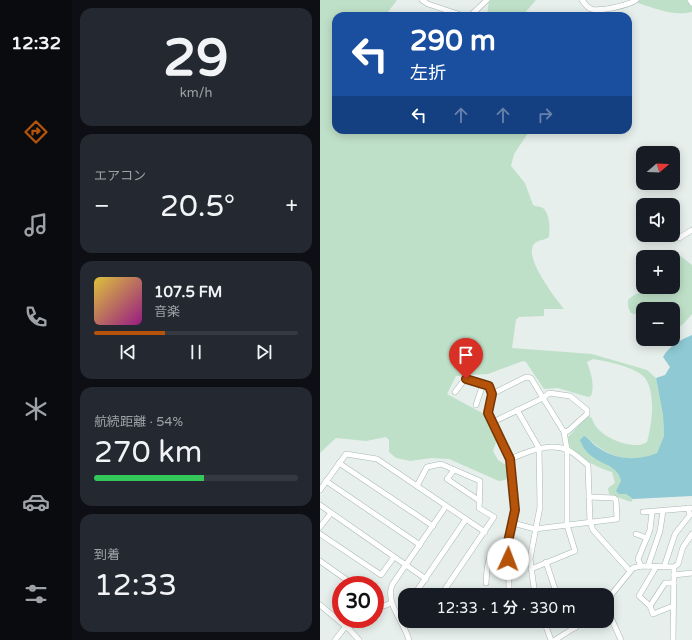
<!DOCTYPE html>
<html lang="ja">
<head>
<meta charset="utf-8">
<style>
  :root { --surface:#171b24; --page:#242831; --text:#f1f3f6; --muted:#9ea1a6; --line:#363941; --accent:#b45309 }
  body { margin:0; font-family:"Varela Round","Noto Sans JP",sans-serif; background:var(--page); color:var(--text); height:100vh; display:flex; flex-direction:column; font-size:15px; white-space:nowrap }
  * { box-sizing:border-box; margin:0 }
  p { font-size:13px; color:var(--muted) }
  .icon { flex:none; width:22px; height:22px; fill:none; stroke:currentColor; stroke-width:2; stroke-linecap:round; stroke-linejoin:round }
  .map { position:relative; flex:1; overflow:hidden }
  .side { display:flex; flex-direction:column; gap:8px; padding:8px; background:#0d0f14; width:248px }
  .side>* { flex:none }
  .top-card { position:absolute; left:12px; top:12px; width:300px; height:122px; border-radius:12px; box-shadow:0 2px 10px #0003; background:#1a4fa0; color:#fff; overflow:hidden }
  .needle { width:26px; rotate:71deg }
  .controls { position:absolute; left:316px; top:146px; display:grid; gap:8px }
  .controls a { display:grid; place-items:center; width:44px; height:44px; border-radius:8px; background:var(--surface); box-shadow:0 2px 10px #0003; font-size:20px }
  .speed { position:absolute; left:12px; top:576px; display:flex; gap:8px; font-size:20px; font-weight:700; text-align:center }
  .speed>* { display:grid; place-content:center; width:52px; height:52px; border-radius:50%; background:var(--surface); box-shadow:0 2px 10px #0003; line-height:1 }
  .speed .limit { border:6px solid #d22; background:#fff; color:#111 }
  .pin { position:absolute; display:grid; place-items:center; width:34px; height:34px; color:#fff; margin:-41px -17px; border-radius:50% 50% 50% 0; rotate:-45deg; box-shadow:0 0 4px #0007 }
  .pin .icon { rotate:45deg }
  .me { position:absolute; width:44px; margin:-22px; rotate:2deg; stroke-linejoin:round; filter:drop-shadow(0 0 3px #0008) }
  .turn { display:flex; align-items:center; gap:14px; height:84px; padding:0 12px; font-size:18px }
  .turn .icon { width:52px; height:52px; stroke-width:2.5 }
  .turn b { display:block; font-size:28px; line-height:34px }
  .lanes { display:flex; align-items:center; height:38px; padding:0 12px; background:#0003; justify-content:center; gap:20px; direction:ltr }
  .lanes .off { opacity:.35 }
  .big { font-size:30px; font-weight:600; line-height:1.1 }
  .side .card { flex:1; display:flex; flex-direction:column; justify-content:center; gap:6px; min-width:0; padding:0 14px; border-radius:12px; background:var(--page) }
  .side .dial { align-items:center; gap:0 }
  .dial b { font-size:52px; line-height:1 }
  .song { display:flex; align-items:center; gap:12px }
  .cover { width:48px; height:48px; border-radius:6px; background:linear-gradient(135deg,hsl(50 70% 55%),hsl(310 70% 35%)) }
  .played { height:4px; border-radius:2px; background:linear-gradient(90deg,var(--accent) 35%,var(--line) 35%) }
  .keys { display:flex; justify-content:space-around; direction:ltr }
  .heat { display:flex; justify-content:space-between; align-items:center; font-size:22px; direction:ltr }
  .charge { height:6px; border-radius:3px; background:linear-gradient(90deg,#34c759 54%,var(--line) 0) }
  .trip { position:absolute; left:78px; top:588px; width:216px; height:40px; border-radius:12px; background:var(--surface); box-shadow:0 2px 10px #0003; font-weight:600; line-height:40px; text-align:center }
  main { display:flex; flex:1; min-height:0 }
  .dock { display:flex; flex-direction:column; width:72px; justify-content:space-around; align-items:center; background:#090b0e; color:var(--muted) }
  .dock .icon { width:28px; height:28px }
  .dock .on { color:var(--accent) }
  .dock b { font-size:18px; color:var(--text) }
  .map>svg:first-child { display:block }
  .green { fill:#bfe0c8 }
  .water { fill:#8ec9d4 }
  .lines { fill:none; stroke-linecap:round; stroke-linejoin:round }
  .minor-casing { stroke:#a8b8b2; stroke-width:6 }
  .minor { stroke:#fff; stroke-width:5 }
  .route-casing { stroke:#753606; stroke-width:10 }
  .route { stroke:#b45309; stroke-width:7 }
</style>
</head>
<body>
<main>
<nav class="dock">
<b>12:32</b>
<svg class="icon on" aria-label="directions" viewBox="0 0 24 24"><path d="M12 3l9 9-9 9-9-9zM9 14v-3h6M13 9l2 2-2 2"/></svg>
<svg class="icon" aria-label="music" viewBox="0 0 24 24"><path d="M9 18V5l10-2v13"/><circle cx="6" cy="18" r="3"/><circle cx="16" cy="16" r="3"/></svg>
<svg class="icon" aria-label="phone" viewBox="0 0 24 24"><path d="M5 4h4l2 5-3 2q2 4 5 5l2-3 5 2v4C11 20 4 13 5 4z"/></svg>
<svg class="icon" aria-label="climate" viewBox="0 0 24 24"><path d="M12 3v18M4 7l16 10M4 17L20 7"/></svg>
<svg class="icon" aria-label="car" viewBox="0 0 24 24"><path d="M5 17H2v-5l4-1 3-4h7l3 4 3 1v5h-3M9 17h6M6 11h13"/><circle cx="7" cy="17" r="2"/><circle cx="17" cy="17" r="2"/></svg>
<svg class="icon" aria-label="filters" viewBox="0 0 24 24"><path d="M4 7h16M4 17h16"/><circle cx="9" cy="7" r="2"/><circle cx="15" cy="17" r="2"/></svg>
</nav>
<section class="side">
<div class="card dial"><b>29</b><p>km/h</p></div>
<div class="card"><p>エアコン</p>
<div class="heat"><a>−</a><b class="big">20.5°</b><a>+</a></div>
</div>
<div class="card">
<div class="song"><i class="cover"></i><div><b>107.5 FM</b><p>音楽</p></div></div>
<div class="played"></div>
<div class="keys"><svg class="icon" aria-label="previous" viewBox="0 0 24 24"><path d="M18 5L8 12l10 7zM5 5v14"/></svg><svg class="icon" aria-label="pause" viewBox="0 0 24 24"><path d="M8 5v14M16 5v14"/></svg><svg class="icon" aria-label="next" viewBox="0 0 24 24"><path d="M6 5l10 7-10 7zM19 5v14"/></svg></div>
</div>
<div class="card"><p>航続距離 · 54%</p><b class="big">270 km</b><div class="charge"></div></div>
<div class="card"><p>到着</p><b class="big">12:33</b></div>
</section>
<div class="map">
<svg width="372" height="640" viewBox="0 0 372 640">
  <rect width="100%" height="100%" fill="#e6efeb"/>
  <!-- green -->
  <g class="green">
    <path d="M 0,0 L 77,0 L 65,16 L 16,16 L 16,130 L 210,130 L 194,154 L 191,166 L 205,183 L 213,205 C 216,207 220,206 223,208 C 230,214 230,229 229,237 C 225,240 219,240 215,243 C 201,255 237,300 244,309 L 224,309 L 224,316 L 199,317 L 196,320 L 192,348 L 272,354 L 327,370 L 336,378 L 343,415 L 344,436 L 337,453 C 311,464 288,458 268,438 L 288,466 L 295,468 L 300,474 L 306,494 L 313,499 L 311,502 L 289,494 L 288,488 L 295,483 L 292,472 C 279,469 249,453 246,439 L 268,416 L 272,418 C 275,434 302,446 318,445 C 321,445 325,443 327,442 C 332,425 336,393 325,378 C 316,367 286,361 273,359 L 267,362 C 271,373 275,385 271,396 L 268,397 L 238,388 L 224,389 L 206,362 L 203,361 L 168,374 L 136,376 L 127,394 L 166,415 L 177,439 L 173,451 L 178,460 L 189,467 L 189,476 L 185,480 L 179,481 L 129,459 L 111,458 L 90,461 L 76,458 L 69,452 L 69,440 L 66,437 L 46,441 L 16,438 L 0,453 Z"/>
    <path d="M 169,0 L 216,0 L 202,16 L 167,16 Z"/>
    <path d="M 309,0 L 372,0 L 372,12 C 351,17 329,6 309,0 Z"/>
    <path d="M 354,251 L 372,265 L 372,314 C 367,320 361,328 353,329 L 353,309 L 323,309 L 323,316 L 311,313 L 308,307 L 308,300 C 317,290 340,287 353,287 L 353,257 L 349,257 Z"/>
  </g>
  <!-- water -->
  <path class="water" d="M 372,335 L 372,496 L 313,499 L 306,494 L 299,494 L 296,491 L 301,481 C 298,461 269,466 260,440 L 264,436 C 270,439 273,445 279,448 C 296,460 318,461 337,453 L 344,436 L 343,415 L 336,378 L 345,375 L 350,367 L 343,357 C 349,346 360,340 372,335 Z"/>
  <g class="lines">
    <defs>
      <g id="minor">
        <path d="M 102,0 L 108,4 L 144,16"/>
        <path d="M 262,0 C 264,3 267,7 271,9 C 280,12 309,5 316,0"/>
        <path d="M 370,0 L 372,3"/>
        <path d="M 150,16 L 167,0"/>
        <path d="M 359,238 L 372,230"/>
        <path d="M 135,392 L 145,379 L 168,385 L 172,394 L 168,413 L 190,459 L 195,510 L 188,542 L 189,588 L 191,595"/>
        <path d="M 172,394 L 206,377 L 211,378 L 223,398 L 229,393 L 250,396 L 267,410 L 267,414 L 248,431 L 244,432"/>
        <path d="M 156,405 L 163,384"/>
        <path d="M 197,410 L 219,448 L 220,507 L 210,559 L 215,595"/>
        <path d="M 173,422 L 223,398 L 244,432 L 247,449 L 247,525 L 255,551 L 211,569"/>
        <path d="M 190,459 C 207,452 229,442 248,450 C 255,453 261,460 268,465 L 270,522 L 273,530 L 310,571"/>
        <path d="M 19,463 L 113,526"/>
        <path d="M 134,470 L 127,479 L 160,501"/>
        <path d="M 6,481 L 100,545"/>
        <path d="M 97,486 L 107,467 L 121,464 L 160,481 L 159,508 L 174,517 L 121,595"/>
        <path d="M 0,490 L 26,454 L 57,459 L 165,532"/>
        <path d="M 0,505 L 106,579"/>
        <path d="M 323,512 L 372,508"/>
        <path d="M 193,523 L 215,529 L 297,519 L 296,500 L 294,498 L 269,497"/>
        <path d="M 0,527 L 11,513"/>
        <path d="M 0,534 L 61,575 L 74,557"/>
        <path d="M 316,534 L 327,538"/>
        <path d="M 0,561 L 34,585"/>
        <path d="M 321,566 L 318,559 L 330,530 L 332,512"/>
        <path d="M 328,566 L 340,531 L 343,511"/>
        <path d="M 336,567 L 319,596 L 330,606 L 333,614 L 353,606"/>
        <path d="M 344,567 L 355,534 L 370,515 L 368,508"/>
        <path d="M 354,575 L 372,573"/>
        <path d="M 166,583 C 167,571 166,559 176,550 L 188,551"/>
        <path d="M 94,595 L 146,519"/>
        <path d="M 223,595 L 235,589 L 226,562"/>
        <path d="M 55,600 L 64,606 L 71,603"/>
        <path d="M 287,600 L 313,568 L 321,566 L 354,567"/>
        <path d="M 0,605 L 30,630 L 39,640"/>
        <path d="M 330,606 L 345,583 L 354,583"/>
        <path d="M 287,609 L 301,640"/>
        <path d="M 224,621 L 231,640"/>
        <path d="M 252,621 L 255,628"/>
        <path d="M 15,640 L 26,626"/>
        <path d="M 89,640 C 84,621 65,604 72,585 L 126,506"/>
        <path d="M 235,640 L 265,621"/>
        <path d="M 353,640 L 354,567 L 358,564 L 363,547 L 372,534"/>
      </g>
    </defs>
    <!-- minor casing -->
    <use href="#minor" class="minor-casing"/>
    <!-- minor -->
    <use href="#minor" class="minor"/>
  </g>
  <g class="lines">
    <defs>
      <path id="route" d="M 146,379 L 169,386 L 172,394 L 168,413 L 190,459 L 195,510 L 188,542 L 188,559"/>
    </defs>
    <!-- route casing -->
    <use href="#route" class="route-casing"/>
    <!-- route -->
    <use href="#route" class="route"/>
  </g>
</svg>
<div class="controls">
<a><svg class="needle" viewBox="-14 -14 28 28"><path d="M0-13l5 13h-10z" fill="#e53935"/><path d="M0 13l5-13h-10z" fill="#9ea1a6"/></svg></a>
<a><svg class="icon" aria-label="sound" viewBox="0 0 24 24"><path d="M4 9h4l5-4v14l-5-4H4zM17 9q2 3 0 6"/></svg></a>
<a>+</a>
<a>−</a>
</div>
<div class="speed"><div class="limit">30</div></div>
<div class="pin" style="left:146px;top:379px;background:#d93025"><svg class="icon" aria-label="arrive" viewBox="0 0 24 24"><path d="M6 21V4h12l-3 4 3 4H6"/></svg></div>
<svg class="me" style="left:188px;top:559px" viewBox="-20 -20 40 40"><circle r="19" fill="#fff"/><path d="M0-13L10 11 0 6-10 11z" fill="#b45309"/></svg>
<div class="trip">12:33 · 1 分 · 330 m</div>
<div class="top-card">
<div class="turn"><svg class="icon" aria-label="left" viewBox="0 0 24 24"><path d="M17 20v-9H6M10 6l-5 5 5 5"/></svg><div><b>290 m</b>左折</div></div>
<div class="lanes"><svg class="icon" aria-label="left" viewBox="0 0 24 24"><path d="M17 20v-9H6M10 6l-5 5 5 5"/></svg><svg class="icon off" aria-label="ahead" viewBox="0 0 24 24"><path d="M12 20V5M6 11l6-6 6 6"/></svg><svg class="icon off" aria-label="ahead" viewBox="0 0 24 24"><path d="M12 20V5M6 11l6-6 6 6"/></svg><svg class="icon off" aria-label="right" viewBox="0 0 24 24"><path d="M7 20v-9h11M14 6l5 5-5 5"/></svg></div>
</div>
</div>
</main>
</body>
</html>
